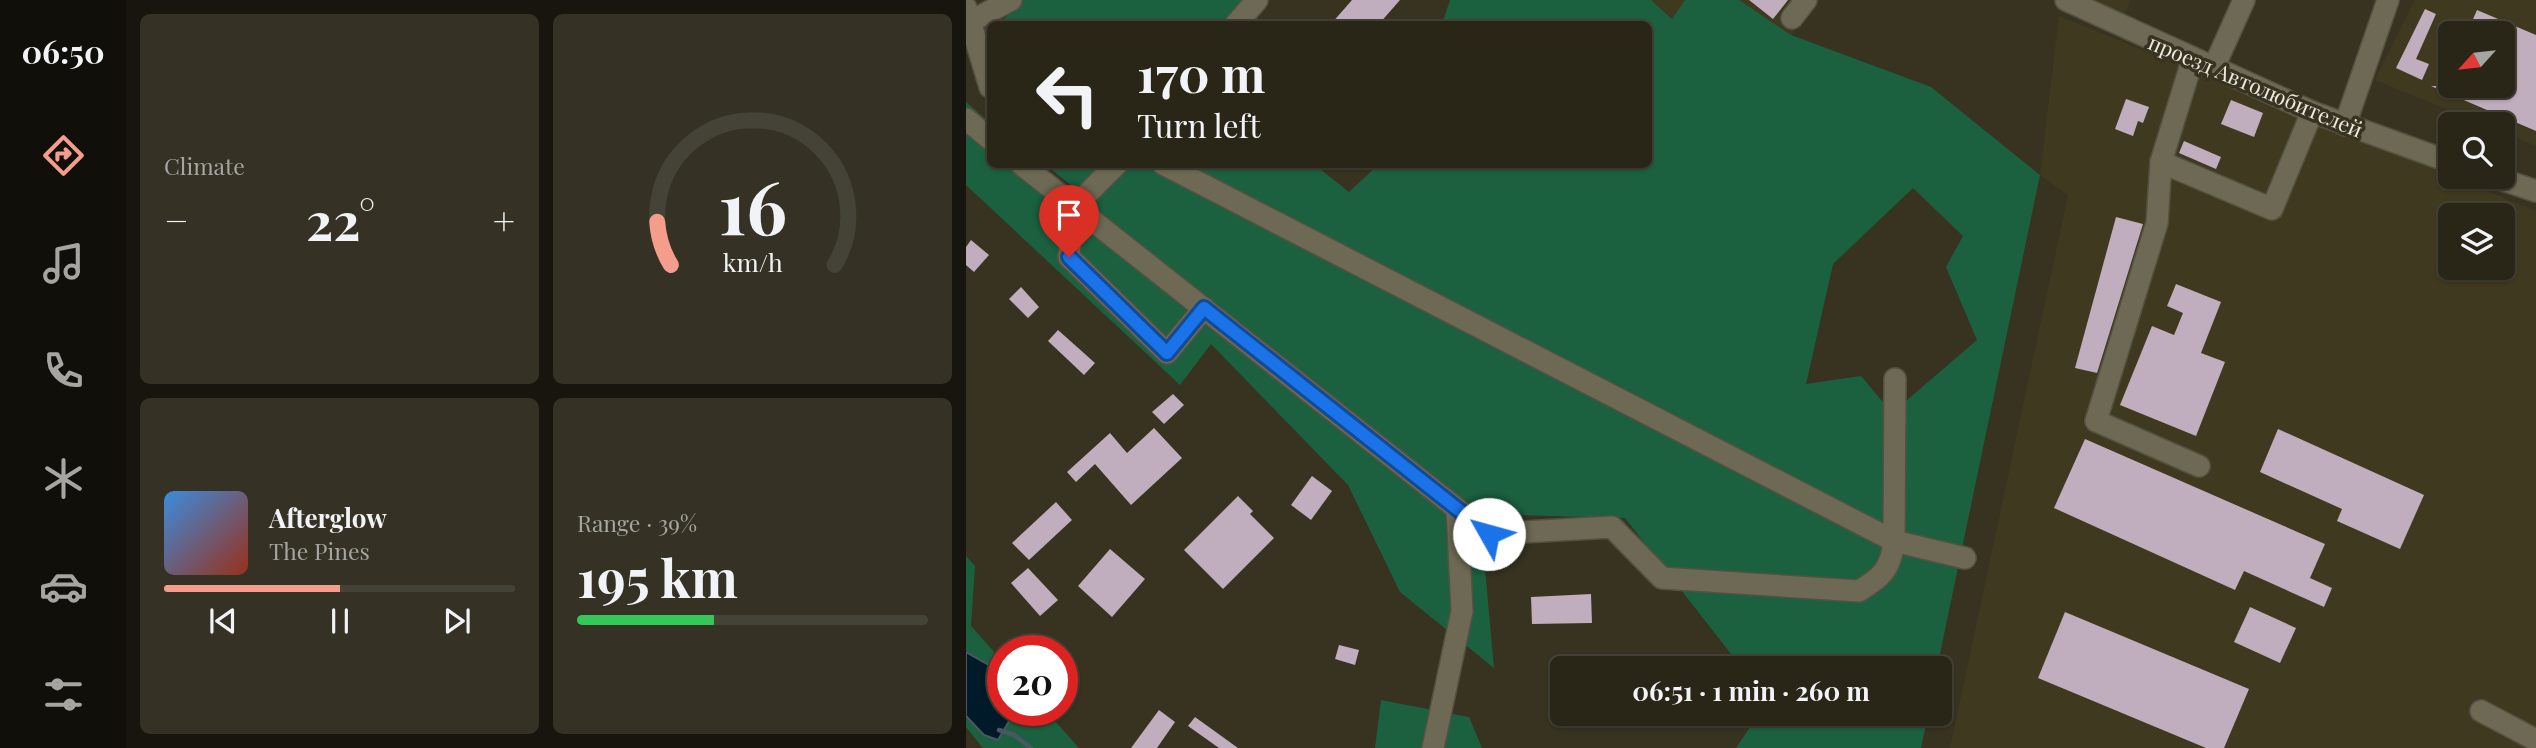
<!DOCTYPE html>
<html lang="en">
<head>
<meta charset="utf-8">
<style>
  :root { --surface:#292618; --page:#353225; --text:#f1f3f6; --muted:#a5a5a2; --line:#454337; --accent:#f49d8c }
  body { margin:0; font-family:"Playfair Display",serif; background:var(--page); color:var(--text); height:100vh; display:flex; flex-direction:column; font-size:26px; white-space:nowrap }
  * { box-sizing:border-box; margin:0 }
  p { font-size:23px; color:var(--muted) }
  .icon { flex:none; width:38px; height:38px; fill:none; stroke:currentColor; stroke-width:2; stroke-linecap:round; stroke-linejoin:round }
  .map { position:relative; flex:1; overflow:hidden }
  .drawer { display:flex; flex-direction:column; gap:14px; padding:14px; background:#17150d; width:840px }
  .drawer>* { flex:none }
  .top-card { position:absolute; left:21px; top:21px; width:665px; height:147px; border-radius:10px; box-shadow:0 2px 5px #0004,0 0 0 2px var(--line); background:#292618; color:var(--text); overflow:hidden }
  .needle { width:46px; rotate:243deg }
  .buttons { position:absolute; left:1472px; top:21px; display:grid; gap:14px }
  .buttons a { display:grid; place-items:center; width:77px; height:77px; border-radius:10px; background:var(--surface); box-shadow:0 2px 5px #0004,0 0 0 2px var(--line); font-size:35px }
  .speed { position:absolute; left:21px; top:635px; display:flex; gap:14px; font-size:35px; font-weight:700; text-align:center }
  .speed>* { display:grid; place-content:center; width:91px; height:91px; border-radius:50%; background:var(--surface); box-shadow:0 2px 5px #0004,0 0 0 2px var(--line); line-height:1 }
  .speed .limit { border:10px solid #d22; background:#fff; color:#111 }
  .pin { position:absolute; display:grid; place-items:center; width:60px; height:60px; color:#fff; margin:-72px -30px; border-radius:50% 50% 50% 0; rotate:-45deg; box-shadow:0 0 7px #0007 }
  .pin .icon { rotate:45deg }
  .me { position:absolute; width:77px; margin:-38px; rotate:308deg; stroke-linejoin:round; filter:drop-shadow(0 0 5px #0008) }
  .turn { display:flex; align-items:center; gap:24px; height:147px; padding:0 35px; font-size:32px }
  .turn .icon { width:91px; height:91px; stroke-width:2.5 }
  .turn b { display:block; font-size:49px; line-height:60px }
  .big { font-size:52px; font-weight:700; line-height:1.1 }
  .drawer .card { flex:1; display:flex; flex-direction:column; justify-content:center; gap:10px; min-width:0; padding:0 24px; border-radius:10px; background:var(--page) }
  .drawer .dial { align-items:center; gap:0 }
  .dial svg { height:182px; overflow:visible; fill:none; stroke:var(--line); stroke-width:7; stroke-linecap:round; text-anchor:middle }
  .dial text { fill:var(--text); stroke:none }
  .song { display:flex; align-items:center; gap:21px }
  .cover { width:84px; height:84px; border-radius:10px; background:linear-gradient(135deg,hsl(210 70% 55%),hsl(10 70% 35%)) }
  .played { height:7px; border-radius:4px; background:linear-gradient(90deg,var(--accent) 50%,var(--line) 50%) }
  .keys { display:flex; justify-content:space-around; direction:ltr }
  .heat { display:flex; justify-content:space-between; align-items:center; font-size:38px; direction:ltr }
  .charge { height:10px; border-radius:5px; background:linear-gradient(90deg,#34c759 39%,var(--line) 0) }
  .drawer .tiles { flex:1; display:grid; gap:14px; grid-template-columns:repeat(2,1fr) }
  .trip { position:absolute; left:584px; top:656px; width:402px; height:70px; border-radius:10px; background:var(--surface); box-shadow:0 2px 5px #0004,0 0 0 2px var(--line); font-weight:700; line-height:70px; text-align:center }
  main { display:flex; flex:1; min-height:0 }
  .tab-bar { display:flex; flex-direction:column; width:126px; justify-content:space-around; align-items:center; background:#100f0a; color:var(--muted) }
  .tab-bar .icon { width:49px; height:49px }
  .tab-bar .selected { color:var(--accent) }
  .tab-bar b { font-size:32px; color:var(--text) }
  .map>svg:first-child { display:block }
  .built { fill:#3f391f; fill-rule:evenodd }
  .green { fill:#1b6140; fill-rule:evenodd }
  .water { fill:#011a29; stroke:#48585f; stroke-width:2 }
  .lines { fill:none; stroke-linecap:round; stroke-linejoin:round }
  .stream { stroke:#48585f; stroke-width:4.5 }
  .building { fill:#c0adbe }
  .minor-casing { stroke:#545140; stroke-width:24 }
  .minor { stroke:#6d6954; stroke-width:21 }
  .route-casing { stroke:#114b97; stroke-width:18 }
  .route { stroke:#1a73e8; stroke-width:12 }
  .labels { text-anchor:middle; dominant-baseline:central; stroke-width:7; stroke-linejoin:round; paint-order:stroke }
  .street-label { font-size:21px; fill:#eceade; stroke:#373320 }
</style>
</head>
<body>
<main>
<nav class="tab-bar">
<b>06:50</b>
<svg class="icon selected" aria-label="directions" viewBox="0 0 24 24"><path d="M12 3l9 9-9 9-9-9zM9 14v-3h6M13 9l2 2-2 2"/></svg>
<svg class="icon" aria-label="music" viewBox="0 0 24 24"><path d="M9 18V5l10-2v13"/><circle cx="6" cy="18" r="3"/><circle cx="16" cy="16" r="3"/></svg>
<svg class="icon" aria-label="phone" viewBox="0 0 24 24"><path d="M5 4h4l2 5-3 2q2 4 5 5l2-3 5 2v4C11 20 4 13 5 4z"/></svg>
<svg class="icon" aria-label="climate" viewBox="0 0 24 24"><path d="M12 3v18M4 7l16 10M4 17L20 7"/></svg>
<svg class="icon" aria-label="car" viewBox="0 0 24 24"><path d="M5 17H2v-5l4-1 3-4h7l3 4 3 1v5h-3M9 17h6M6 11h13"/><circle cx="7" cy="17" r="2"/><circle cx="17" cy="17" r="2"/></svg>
<svg class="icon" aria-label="filters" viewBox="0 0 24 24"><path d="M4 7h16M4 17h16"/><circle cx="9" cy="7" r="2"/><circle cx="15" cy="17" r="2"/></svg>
</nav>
<section class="drawer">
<div class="tiles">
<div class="card"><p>Climate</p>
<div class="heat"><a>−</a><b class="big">22°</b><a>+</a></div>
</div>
<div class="card dial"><svg viewBox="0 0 100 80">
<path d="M14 69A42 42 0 1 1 86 69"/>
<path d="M14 69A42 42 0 0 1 8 50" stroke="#f49d8c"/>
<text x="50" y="56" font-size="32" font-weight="700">16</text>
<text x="50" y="72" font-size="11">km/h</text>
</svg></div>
<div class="card">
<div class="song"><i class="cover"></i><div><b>Afterglow</b><p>The Pines</p></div></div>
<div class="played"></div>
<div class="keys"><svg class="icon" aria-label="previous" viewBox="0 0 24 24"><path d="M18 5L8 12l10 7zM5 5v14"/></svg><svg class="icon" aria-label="pause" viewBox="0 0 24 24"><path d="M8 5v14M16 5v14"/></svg><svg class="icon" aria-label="next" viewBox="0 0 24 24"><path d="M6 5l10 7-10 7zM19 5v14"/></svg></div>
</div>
<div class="card"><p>Range · 39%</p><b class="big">195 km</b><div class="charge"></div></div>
</div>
</section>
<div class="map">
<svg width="1570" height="748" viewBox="0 0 1570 748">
  <rect width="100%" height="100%" fill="#373320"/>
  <!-- built -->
  <g class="built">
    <path d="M 685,0 L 719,0 L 706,19 Z"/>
    <path d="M 773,0 L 853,0 L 825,35 Z"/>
    <path d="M 1127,0 L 1164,0 L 1157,20 Z"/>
    <path d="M 1449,0 L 1570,0 L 1570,146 L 1537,132 L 1536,124 L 1517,124 L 1409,80 ZM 1484,33 L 1536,33 L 1536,86 L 1484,86 Z"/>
    <path d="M 1093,16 L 1570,211 L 1570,748 L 984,748 L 1102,195 L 1074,175 ZM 1484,215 L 1536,215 L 1536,268 L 1484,268 Z"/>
  </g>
  <!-- green -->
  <g class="green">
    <path d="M 55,0 L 276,0 L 255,24 L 34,24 Z"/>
    <path d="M 484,0 L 685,0 L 706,19 L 719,0 L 773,0 L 825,35 L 965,87 L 1074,175 L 971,668 L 776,668 L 659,518 L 514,514 L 528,668 L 434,592 L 382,485 L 245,344 L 214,385 L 0,185 L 0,102 L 24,123 L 24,164 L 72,165 L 123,208 L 162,165 L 349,165 L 383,192 L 412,165 L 682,164 L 682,24 L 476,24 ZM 947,188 L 997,236 L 980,267 L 1011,340 L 926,413 L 895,376 L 840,384 L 867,264 Z"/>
    <path d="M 80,165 L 136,165 L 113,192 Z"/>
    <path d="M 0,556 L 9,566 L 5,626 L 37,662 L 37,677 L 28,668 L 0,652 Z"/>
    <path d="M 415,700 L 503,717 L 516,748 L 409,748 Z"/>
    <path d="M 49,711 L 80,711 L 113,748 L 17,748 L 0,727 L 0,716 L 18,735 L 37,733 Z"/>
    <path d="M 793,714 L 962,714 L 955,748 L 770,748 Z"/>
  </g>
  <!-- water -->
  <path class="water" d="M 0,652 L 28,668 L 37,677 L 37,710 L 49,711 L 32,740 L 18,735 L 0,716 Z"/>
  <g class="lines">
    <!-- stream -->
    <path class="stream" d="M 33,730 L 48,735 L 65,748"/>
  </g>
  <!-- building -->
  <g class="building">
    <path d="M 386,0 L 434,0 L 413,24 L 365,24 Z"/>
    <path d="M 783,0 L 822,0 L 807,19 Z"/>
    <path d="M 1459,9 L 1470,14 L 1450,59 L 1463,64 L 1456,80 L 1430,68 Z"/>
    <path d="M 1511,10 L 1570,35 L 1570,131 L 1465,86 L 1536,86 L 1536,33 L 1501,33 Z"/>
    <path d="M 1160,99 L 1183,107 L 1177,123 L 1172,121 L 1167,136 L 1149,129 Z"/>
    <path d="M 1265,100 L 1297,113 L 1288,137 L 1255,124 Z"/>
    <path d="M 1218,141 L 1255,157 L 1250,169 L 1213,153 Z"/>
    <path d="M 1150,217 L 1177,224 L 1131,373 L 1109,368 Z"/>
    <path d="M 5,240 L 23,255 L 8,272 L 0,265 L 0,247 Z"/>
    <path d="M 1210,284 L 1255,302 L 1235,353 L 1259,362 L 1230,436 L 1154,405 L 1186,326 L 1208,335 L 1217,313 L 1201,306 Z"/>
    <path d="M 55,287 L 73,307 L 62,318 L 43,299 Z"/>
    <path d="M 92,330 L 129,363 L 118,375 L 82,341 Z"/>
    <path d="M 207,394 L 218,405 L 198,424 L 186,412 Z"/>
    <path d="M 188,428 L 216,458 L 165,505 L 129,464 L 110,482 L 101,472 L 144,433 L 161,453 Z"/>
    <path d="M 1312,429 L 1458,495 L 1434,549 L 1371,521 L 1376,509 L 1294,472 Z"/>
    <path d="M 1119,439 L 1359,544 L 1344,578 L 1366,588 L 1358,607 L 1278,571 L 1269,590 L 1088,508 Z"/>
    <path d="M 346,476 L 366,491 L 345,520 L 325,505 Z"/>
    <path d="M 272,496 L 287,511 L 284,514 L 308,538 L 257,589 L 218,550 Z"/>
    <path d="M 90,502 L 106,520 L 63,560 L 46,543 Z"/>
    <path d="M 144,549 L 179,579 L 146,617 L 112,586 Z"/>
    <path d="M 62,568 L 92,600 L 74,616 L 45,583 Z"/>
    <path d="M 625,594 L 626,623 L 566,624 L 565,597 Z"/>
    <path d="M 1284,607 L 1330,628 L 1314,663 L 1268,642 Z"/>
    <path d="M 1099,612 L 1283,689 L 1258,748 L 1240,748 L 1072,678 Z"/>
    <path d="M 373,645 L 393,650 L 389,665 L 369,659 Z"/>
    <path d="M 193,710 L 209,722 L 191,748 L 165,748 Z"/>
    <path d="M 229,717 L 272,748 L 253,748 L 222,726 Z"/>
  </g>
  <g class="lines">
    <defs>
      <g id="minor">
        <path d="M 1100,0 L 1346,112 L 1484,162"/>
        <path d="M 0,8 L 24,87"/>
        <path d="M 826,18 L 840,0"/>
        <path d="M 0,24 L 45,0"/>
        <path d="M 270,24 L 291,0"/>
        <path d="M 1248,67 L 1278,0"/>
        <path d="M 0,119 L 24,139"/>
        <path d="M 1379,125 L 1422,0"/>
        <path d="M 1195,162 L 1227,58"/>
        <path d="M 55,164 L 523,534 L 646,527 L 696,578 L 893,591 C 916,577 925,569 928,541 L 929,379"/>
        <path d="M 151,164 L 107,208 L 103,257 L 201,353 L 238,308"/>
        <path d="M 197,164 L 928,541 L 999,558"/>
        <path d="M 1528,177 L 1570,191"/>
        <path d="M 1233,466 L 1130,421 L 1191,223 L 1195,162 L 1306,209 L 1346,112"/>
        <path d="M 1515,711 L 1570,740"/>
        <path d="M 467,748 L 496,611 L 491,509"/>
      </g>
    </defs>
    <!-- minor casing -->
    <use href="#minor" class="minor-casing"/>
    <!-- minor -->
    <use href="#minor" class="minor"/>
  </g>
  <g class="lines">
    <defs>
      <path id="route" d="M 103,257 L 201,353 L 238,308 L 523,534"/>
    </defs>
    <!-- route casing -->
    <use href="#route" class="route-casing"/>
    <!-- route -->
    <use href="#route" class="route"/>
  </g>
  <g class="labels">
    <!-- street labels -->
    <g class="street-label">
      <text transform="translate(1290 85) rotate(23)">проезд Автолюбителей</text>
    </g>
  </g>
</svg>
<div class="buttons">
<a><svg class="needle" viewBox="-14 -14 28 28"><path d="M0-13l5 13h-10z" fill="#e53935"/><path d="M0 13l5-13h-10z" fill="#a5a5a2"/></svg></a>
<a><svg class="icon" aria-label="search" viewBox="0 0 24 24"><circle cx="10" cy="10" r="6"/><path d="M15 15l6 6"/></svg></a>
<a><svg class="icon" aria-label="layers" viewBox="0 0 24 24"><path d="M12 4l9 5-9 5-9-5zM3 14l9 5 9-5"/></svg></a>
</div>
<div class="speed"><div class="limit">20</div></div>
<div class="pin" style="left:103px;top:257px;background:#d93025"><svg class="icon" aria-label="arrive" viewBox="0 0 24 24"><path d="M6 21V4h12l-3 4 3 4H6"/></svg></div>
<svg class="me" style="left:523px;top:534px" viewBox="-20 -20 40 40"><circle r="19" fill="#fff"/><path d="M0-13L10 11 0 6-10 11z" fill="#1a73e8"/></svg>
<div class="trip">06:51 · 1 min · 260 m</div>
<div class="top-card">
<div class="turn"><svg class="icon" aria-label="left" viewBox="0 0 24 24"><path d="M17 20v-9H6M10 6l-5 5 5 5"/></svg><div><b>170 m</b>Turn left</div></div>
</div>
</div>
</main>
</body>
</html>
